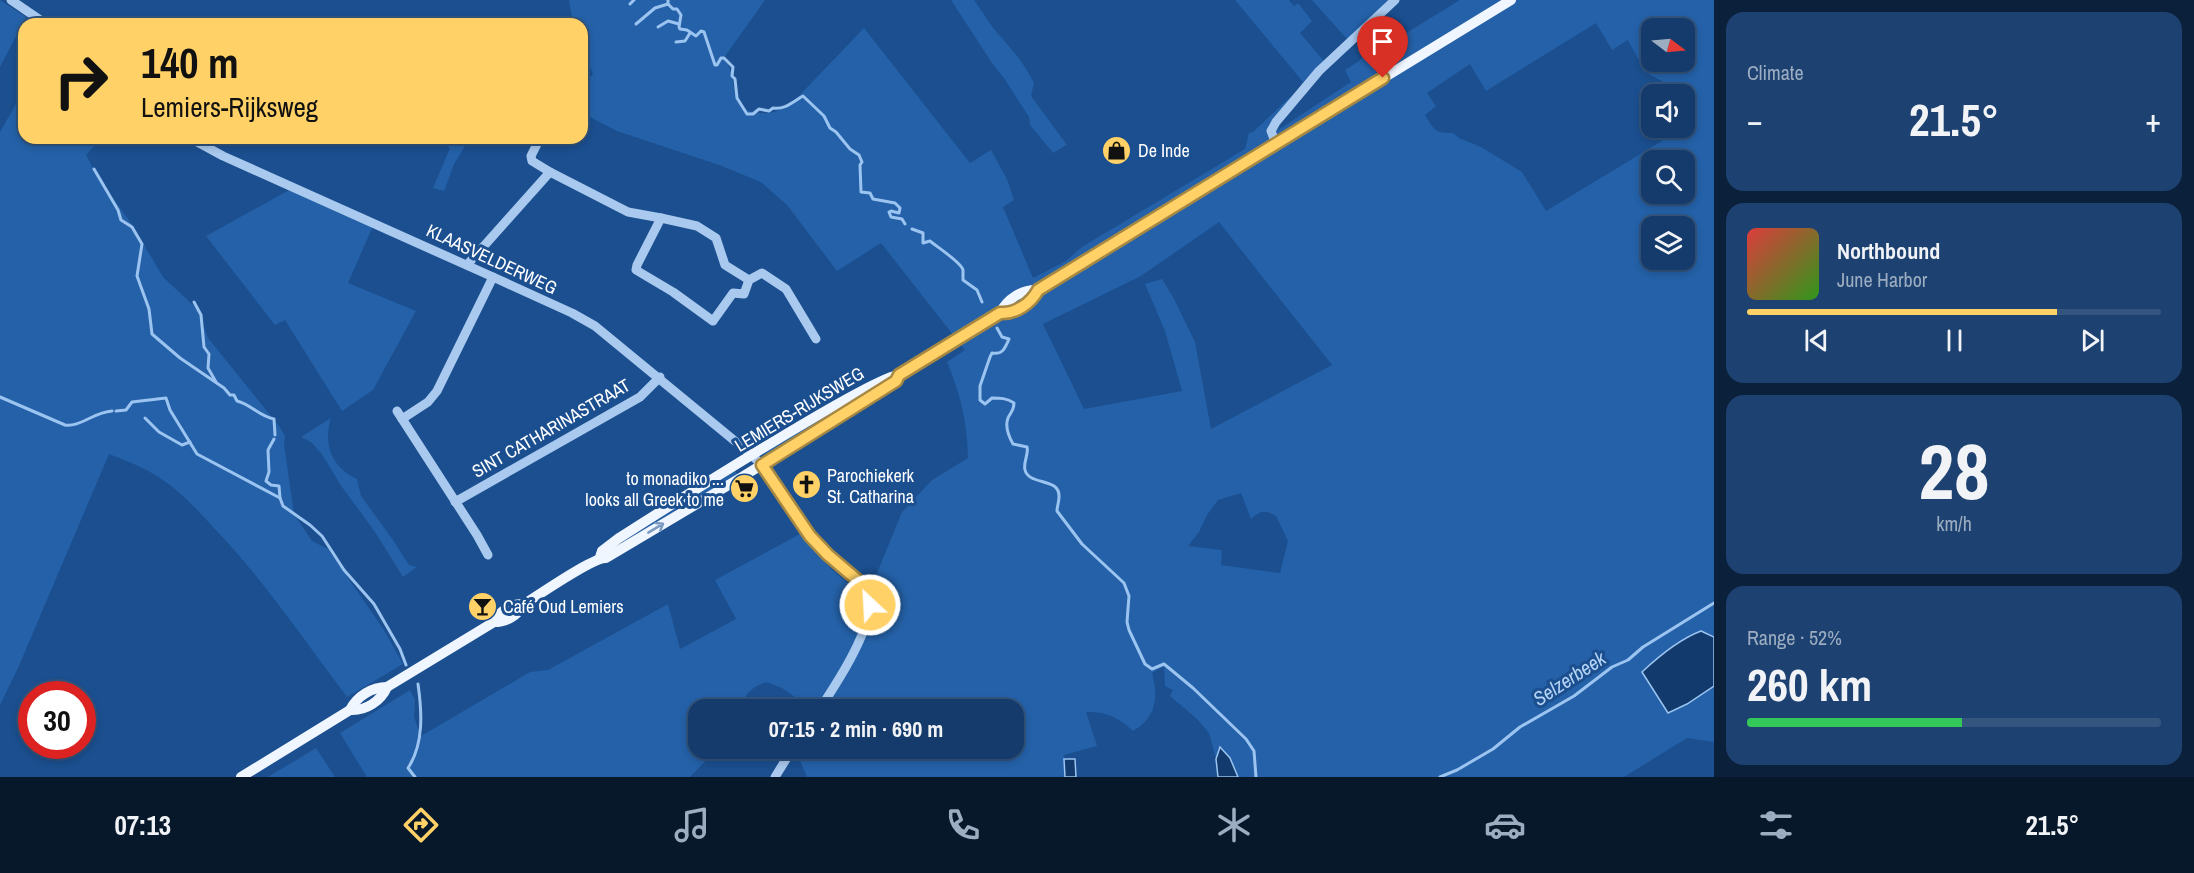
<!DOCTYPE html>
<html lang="en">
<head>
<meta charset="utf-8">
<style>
  :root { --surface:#143b6b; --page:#1d4271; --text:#f1f3f6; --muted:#9dadc1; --line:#33557e; --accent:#ffd166 }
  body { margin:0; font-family:"Archivo Narrow",sans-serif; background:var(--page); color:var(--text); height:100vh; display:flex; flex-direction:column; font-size:22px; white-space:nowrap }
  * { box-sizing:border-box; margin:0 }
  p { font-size:20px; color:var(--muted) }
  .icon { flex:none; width:33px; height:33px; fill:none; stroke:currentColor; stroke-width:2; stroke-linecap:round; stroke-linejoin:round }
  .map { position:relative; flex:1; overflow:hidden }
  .side { display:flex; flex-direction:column; gap:12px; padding:12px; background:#0b203b; width:480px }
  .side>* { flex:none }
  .top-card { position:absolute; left:18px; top:18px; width:570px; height:126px; border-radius:18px; box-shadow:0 3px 9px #0003,0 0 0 2px var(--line); background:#ffd166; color:#111; overflow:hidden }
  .needle { width:39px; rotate:106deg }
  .controls { position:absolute; left:1641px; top:18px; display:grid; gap:12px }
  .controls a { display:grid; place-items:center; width:54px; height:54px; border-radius:12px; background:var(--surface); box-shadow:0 3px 9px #0003,0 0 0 2px var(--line); font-size:30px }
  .speed { position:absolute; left:18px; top:681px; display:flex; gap:12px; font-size:30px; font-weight:700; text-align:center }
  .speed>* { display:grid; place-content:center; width:78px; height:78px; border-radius:50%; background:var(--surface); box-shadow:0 3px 9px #0003,0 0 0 2px var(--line); line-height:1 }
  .speed .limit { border:9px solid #d22; background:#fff; color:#111 }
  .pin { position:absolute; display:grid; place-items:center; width:51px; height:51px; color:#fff; margin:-62px -26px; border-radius:50% 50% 50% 0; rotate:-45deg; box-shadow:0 0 6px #0007 }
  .pin .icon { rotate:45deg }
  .me { position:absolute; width:66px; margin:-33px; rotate:335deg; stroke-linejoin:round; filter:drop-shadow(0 0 4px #0008) }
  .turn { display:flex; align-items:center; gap:21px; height:126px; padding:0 24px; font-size:27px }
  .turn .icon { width:78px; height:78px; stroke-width:2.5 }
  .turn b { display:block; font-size:42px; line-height:51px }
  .big { font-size:45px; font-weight:700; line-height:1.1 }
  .side .widget { flex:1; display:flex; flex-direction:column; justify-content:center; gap:9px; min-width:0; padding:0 21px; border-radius:18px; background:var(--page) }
  .side .dial { align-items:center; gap:0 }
  .dial b { font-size:78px; line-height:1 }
  .song { display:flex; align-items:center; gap:18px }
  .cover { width:72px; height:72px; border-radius:9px; background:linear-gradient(135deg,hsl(0 70% 55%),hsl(110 70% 35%)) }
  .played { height:6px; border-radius:3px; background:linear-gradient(90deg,var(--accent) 75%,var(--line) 75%) }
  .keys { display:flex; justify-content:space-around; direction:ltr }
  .heat { display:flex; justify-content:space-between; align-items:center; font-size:33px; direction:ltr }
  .charge { height:9px; border-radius:4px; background:linear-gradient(90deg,#34c759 52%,var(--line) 0) }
  .trip { position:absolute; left:688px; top:699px; width:336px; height:60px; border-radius:18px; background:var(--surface); box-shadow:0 3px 9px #0003,0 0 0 2px var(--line); font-weight:700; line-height:60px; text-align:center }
  .menu { display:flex; height:96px; justify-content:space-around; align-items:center; background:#08182b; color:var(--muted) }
  .menu .icon { width:42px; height:42px }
  .menu .selected { color:var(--accent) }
  .menu b { font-size:27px; color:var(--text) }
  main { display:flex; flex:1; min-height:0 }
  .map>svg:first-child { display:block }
  .green { fill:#2461a8; fill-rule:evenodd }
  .water { fill:#123a6d; stroke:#9cc4f0; stroke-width:1.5 }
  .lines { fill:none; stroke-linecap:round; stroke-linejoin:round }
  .stream { stroke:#9cc4f0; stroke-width:3 }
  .minor { stroke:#a9c9ee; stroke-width:9 }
  .major { stroke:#f0f6ff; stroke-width:10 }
  .oneway { stroke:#7b9ac1 }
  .route-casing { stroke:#a68842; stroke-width:15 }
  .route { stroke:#ffd166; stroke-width:10 }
  .labels { text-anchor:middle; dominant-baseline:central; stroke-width:6; stroke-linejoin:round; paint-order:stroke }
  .poi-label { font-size:18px; fill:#fff; stroke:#1b4f8f; text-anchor:start }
  .street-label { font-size:18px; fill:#fff; stroke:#1b4f8f }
  .water-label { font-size:20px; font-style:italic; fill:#b5d3f5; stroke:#1b4f8f }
</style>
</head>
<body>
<main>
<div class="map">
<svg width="1714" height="777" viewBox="0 0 1714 777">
  <rect width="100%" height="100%" fill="#1b4f8f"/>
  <!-- green -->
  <g class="green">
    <path d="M 0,0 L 26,17 L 0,67 Z"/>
    <path d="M 569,0 L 765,0 L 723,59 C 742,74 722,110 759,113 C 774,114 782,110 794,101 L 864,28 L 970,163 L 991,150 L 1007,179 L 1014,200 L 1003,207 L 1033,278 L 1066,261 L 1082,247 L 1245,149 L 1249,133 L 1253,132 L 1291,96 L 1283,109 L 1275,132 L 1351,82 L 1345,70 L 1359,61 L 1375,42 L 1380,49 L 1460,0 L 1714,0 L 1714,637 L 1710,634 L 1692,635 L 1663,654 L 1642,672 L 1668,713 L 1687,704 L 1714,686 L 1714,742 L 1687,738 L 1624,777 L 1238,777 L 1236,771 L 1220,748 L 1216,759 L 1209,733 L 1197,719 L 1170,696 L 1173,690 L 1165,686 L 1164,666 L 1152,673 C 1159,697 1156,718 1133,731 C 1120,718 1105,711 1086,712 L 1097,746 L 1064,755 L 1065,777 L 807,777 L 798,756 L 803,749 L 1014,748 L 1014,710 L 812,709 L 782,688 L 766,682 C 752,688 743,693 743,709 L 699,710 L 699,748 L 717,749 L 690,777 L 367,777 L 340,733 L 410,690 L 415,700 L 414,717 L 421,736 L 530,672 L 548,670 L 668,604 L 680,649 L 736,619 L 715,580 L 800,534 L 832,570 L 858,592 L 873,583 L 902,512 L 932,480 L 968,458 C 967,420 961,397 947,362 L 965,350 L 881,243 L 837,271 L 787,205 L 761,182 L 719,165 L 617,131 L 582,113 L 582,84 L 593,74 L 582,48 L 582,24 L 573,24 ZM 1596,23 L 1612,50 L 1628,40 L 1645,72 L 1673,87 L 1677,94 L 1684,94 L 1684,128 L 1672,128 L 1662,141 L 1546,211 L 1522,172 L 1481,147 L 1459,138 L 1453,133 C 1435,134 1434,129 1425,115 L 1436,106 L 1427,93 L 1470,64 L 1486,91 ZM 1652,28 L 1684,28 L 1684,62 L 1652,62 ZM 1652,160 L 1684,160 L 1684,194 L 1652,194 ZM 1219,222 L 1332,365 L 1211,429 L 1195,342 L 1174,299 L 1162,279 L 1145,284 L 1165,331 L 1182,391 L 1084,409 L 1043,324 L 1141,276 ZM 1652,226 L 1684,226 L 1684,260 L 1652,260 ZM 1241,493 L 1251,519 C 1259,511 1265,509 1276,516 L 1288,541 L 1280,573 L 1221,565 L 1222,550 L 1188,546 L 1199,532 L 1207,515 L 1218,500 Z"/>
    <path d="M 951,0 L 974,0 C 983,12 990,25 1000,36 C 1014,52 1024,63 1034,83 L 1031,96 L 1067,145 L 1053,153 L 1030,125 L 1029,117 L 1004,78 L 992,63 Z"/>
    <path d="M 1235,0 L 1289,0 L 1294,6 L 1298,3 L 1312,21 L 1300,33 L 1324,61 L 1303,82 Z"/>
    <path d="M 1312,0 L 1390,0 L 1347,39 Z"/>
    <path d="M 24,90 L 24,138 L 101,138 L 86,155 L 98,177 L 133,226 L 163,277 L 192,304 L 198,311 L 208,338 L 279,426 L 285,436 L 284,444 L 294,514 L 312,541 L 328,549 L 384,630 L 403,664 L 347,697 C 303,639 263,579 213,527 C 196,508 177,488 155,475 C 141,466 124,460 109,454 L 18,668 L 0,705 L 0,132 Z"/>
    <path d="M 435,138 L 470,138 L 454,164 L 444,191 L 433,188 L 450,148 Z"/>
    <path d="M 291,189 L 373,226 L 348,283 L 416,311 L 373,390 L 342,411 L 285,320 L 275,325 L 206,236 Z"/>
    <path d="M 862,393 L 867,396 L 767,456 L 765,453 L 773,447 Z"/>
    <path d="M 331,418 C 323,444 331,467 357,479 L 361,496 L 393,540 L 409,565 L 417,567 L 403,577 L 375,532 L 342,487 L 321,453 L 311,442 L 301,437 Z"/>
    <path d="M 735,471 L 738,475 L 623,544 L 621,543 Z"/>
    <path d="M 316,748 L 335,777 L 268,777 Z"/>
  </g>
  <!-- water -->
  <g class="water">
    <path d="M 1701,631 L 1714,637 L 1714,686 L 1687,704 L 1668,713 L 1642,672 C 1659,656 1680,639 1701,631 Z"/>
    <path d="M 1220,747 L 1230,758 L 1238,777 L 1218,777 L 1216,759 Z"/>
    <path d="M 1064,759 L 1075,759 L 1076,777 L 1065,777 Z"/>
  </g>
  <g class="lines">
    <!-- stream -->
    <g class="stream">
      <path d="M 668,0 L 668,4 L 673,9 L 677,9 L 681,15 L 679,27 L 680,29 L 687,30 L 696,36 L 701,31 L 704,32 L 715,65 L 717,65 L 721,58 L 724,58 L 733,67 L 732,76 L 735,79 L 737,98 L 747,114 L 753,114 L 759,109 L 769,111 L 773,108 C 785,110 794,101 803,96 L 824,116 L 830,128 L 836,132 L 850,149 L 859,155 L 862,162 L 860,165 L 861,192 L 870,193 L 873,199 L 895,203 L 900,208 L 899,213 L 891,211 L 889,212 L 891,217 L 902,219 L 905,224"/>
      <path d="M 630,4 L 634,0"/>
      <path d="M 636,24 L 655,8 L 668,4"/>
      <path d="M 658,27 L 668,21 L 679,24"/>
      <path d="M 676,42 L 685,41 L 690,33"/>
      <path d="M 94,169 L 118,210 L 121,220 L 132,227 L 142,244 L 137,276 L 149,309 L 152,334 L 180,358 L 224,388 L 230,395 L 234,395 L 237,401 C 252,405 259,416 274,419 L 275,435"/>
      <path d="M 912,229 L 923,233 L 923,243 L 930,241 C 936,246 962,263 963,270 C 963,273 963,277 963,280 L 977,290 L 982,302"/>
      <path d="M 194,302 L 201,315 L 204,347 L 209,354 L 208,368 L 216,382"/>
      <path d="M 997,328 L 1002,337 L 1009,339 C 1005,348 1003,355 992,353 L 990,357 L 980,386 L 980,400 L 985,404 L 992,398 C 1000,398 1007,398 1014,403 C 1014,410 1011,412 1008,418 C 1005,426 1009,437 1013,444 L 1027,447 C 1029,454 1023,462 1025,470 C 1029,486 1060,477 1059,497 C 1059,502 1057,507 1057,511 L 1082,544 L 1124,583 L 1129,596 L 1127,622 L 1129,630 L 1145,664 L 1152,669 L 1164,664 L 1193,688 L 1246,739 L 1254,751 L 1256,777"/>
      <path d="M 0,397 L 65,425 C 81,427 94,412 112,411"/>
      <path d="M 116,411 L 126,410 L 132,402 L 166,398 L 170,410 L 197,454 L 280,498 L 283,506 L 310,525 L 322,536 L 344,570 L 374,604 L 400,649 L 406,665"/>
      <path d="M 145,418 L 159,432 L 182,445 L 190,442"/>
      <path d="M 274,439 L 268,450 L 269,472 L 266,481 L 271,485 L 279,486 L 280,498"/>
      <path d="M 415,777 L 408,768 C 424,744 422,712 418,684"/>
      <path d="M 1440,777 L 1457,770 L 1493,749 L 1520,727 L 1574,696 L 1612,667 L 1628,660 L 1643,647 L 1714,603"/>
    </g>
    <!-- minor -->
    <g class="minor">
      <path d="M 11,0 L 46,24"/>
      <path d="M 190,138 L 223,156 L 493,277 L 572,313 L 595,326 L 747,451 L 762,465 L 798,520 L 815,542 L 870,593 C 875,626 837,683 819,710"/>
      <path d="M 1276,144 L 1271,131 L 1276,122 L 1319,71 L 1395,0"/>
      <path d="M 550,172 L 628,212 L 661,218 L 637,265 L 636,270 L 673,292 L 713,321 L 733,293 L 744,294 L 749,280 L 762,273 L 786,289 L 816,339"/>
      <path d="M 661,218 L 697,226 L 716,238 L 725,265 L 749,280"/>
      <path d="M 467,265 L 550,172 L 532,161 L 531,156 L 540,138"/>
      <path d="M 397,411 L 477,535 L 488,555"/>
      <path d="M 402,419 L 428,402 L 437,391 L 493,277"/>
      <path d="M 455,502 L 640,397 L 660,377"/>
      <path d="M 775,777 L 793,748"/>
    </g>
    <!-- major -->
    <g class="major">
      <path d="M 1000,313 C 1024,314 1028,296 1043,286 L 1511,0"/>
      <path d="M 600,557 L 602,551 L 619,538 C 652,517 881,371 899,375"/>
      <path d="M 494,622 C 499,611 512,603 524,604"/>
      <path d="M 350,710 C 366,711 381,701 387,687"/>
      <path d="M 241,777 L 350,710 C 357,696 372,687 387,687 L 494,622 C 507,622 518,615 524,604 C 539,595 593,557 606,558 L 742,477 L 896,381 L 899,375 L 1000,313 C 1007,299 1022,289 1038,290"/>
    </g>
  </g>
  <!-- one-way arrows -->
  <defs><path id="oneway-shaft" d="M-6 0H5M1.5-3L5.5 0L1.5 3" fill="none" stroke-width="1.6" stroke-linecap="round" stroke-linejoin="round" transform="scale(1.5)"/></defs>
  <use class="oneway" href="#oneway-shaft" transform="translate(656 528) rotate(-31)"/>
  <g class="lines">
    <defs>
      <path id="route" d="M 870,605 L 871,596 L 868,589 L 828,555 L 810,536 L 762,465 L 896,381 L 899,375 L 1000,313 C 1016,314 1031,303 1038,290 L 1383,78"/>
    </defs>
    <!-- route casing -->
    <use href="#route" class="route-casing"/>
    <!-- route -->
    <use href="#route" class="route"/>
  </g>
  <!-- icons -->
  <defs>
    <symbol id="shop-disc" viewBox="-11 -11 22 22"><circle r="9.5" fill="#ffd166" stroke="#1b4f8f"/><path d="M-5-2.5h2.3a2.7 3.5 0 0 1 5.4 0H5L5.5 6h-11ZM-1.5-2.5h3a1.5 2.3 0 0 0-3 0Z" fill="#111"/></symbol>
    <symbol id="church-disc" viewBox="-11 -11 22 22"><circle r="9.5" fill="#ffd166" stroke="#1b4f8f"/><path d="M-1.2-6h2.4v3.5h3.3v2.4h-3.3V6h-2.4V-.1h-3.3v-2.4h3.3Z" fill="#111"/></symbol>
    <symbol id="supermarket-disc" viewBox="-11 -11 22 22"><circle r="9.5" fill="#ffd166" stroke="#1b4f8f"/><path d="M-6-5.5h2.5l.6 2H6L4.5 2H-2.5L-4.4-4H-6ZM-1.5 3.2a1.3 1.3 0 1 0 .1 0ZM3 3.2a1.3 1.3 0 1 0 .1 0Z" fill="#111"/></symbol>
    <symbol id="bar-disc" viewBox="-11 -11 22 22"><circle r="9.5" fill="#ffd166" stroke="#1b4f8f"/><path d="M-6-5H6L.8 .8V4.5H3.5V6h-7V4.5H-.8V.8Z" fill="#111"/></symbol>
  </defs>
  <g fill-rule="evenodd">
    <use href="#shop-disc" x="1100" y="134" width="33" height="33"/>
    <use href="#church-disc" x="790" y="468" width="33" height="33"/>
    <use href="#supermarket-disc" x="728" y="472" width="33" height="33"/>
    <use href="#bar-disc" x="466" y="590" width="33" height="33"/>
  </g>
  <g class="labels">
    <!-- poi labels -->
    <g class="poi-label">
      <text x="1138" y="150">De Inde</text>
      <text x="827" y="475">Parochiekerk<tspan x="827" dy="21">St. Catharina</tspan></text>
      <text x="724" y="478" text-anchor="end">to monadiko ...<tspan x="724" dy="21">looks all Greek to me</tspan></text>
      <text x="503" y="606">Café Oud Lemiers</text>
    </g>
    <!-- street labels -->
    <g class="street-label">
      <text transform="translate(492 259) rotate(25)">KLAASVELDERWEG</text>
      <text transform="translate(799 409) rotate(-31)">LEMIERS-RIJKSWEG</text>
      <text transform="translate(551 428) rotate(-30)">SINT CATHARINASTRAAT</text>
    </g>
    <!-- water labels -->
    <g class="water-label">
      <text transform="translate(1569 678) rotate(-33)">Selzerbeek</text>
    </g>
  </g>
</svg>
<div class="controls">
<a><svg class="needle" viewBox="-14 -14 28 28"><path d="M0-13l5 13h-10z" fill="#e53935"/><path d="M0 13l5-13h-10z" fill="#9dadc1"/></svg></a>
<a><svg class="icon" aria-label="sound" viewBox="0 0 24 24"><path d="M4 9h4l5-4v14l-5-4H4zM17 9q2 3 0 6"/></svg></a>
<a><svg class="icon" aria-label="search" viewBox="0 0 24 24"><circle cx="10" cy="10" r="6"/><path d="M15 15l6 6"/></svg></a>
<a><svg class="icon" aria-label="layers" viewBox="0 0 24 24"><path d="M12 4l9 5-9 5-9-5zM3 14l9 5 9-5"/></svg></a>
</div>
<div class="speed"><div class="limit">30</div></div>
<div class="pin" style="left:1383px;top:78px;background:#d93025"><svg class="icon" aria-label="arrive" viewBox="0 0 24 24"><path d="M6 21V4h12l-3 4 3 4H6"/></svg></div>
<svg class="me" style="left:870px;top:605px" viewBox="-20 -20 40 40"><circle r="17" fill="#ffd166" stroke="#fff" stroke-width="3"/><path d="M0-11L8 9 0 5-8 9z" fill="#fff"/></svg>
<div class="trip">07:15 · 2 min · 690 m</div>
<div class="top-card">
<div class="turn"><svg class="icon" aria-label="right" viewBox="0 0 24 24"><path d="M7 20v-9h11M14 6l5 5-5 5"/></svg><div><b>140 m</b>Lemiers-Rijksweg</div></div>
</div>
</div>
<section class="side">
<div class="widget"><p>Climate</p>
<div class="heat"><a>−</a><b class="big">21.5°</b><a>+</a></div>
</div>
<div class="widget">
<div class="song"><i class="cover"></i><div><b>Northbound</b><p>June Harbor</p></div></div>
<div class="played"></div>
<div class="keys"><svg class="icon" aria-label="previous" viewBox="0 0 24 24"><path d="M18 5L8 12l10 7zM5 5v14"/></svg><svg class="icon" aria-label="pause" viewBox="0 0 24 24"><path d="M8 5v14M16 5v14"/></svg><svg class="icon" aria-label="next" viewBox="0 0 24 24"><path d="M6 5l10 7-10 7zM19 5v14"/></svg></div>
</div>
<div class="widget dial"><b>28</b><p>km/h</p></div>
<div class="widget"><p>Range · 52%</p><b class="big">260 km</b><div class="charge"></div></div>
</section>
</main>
<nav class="menu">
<b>07:13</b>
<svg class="icon selected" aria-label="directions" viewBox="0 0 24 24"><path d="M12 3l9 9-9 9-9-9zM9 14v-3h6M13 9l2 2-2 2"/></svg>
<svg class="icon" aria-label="music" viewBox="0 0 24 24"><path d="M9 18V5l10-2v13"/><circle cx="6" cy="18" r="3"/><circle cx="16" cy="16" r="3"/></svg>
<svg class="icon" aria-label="phone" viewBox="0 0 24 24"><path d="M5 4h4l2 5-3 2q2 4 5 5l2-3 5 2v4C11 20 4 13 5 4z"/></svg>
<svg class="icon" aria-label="climate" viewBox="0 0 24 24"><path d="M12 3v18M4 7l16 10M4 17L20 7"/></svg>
<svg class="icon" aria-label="car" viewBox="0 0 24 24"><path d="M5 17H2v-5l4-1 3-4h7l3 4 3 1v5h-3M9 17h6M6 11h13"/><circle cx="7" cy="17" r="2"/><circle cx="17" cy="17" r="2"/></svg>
<svg class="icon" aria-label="filters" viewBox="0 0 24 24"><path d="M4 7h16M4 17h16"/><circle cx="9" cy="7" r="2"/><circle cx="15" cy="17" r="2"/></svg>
<b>21.5°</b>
</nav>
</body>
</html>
